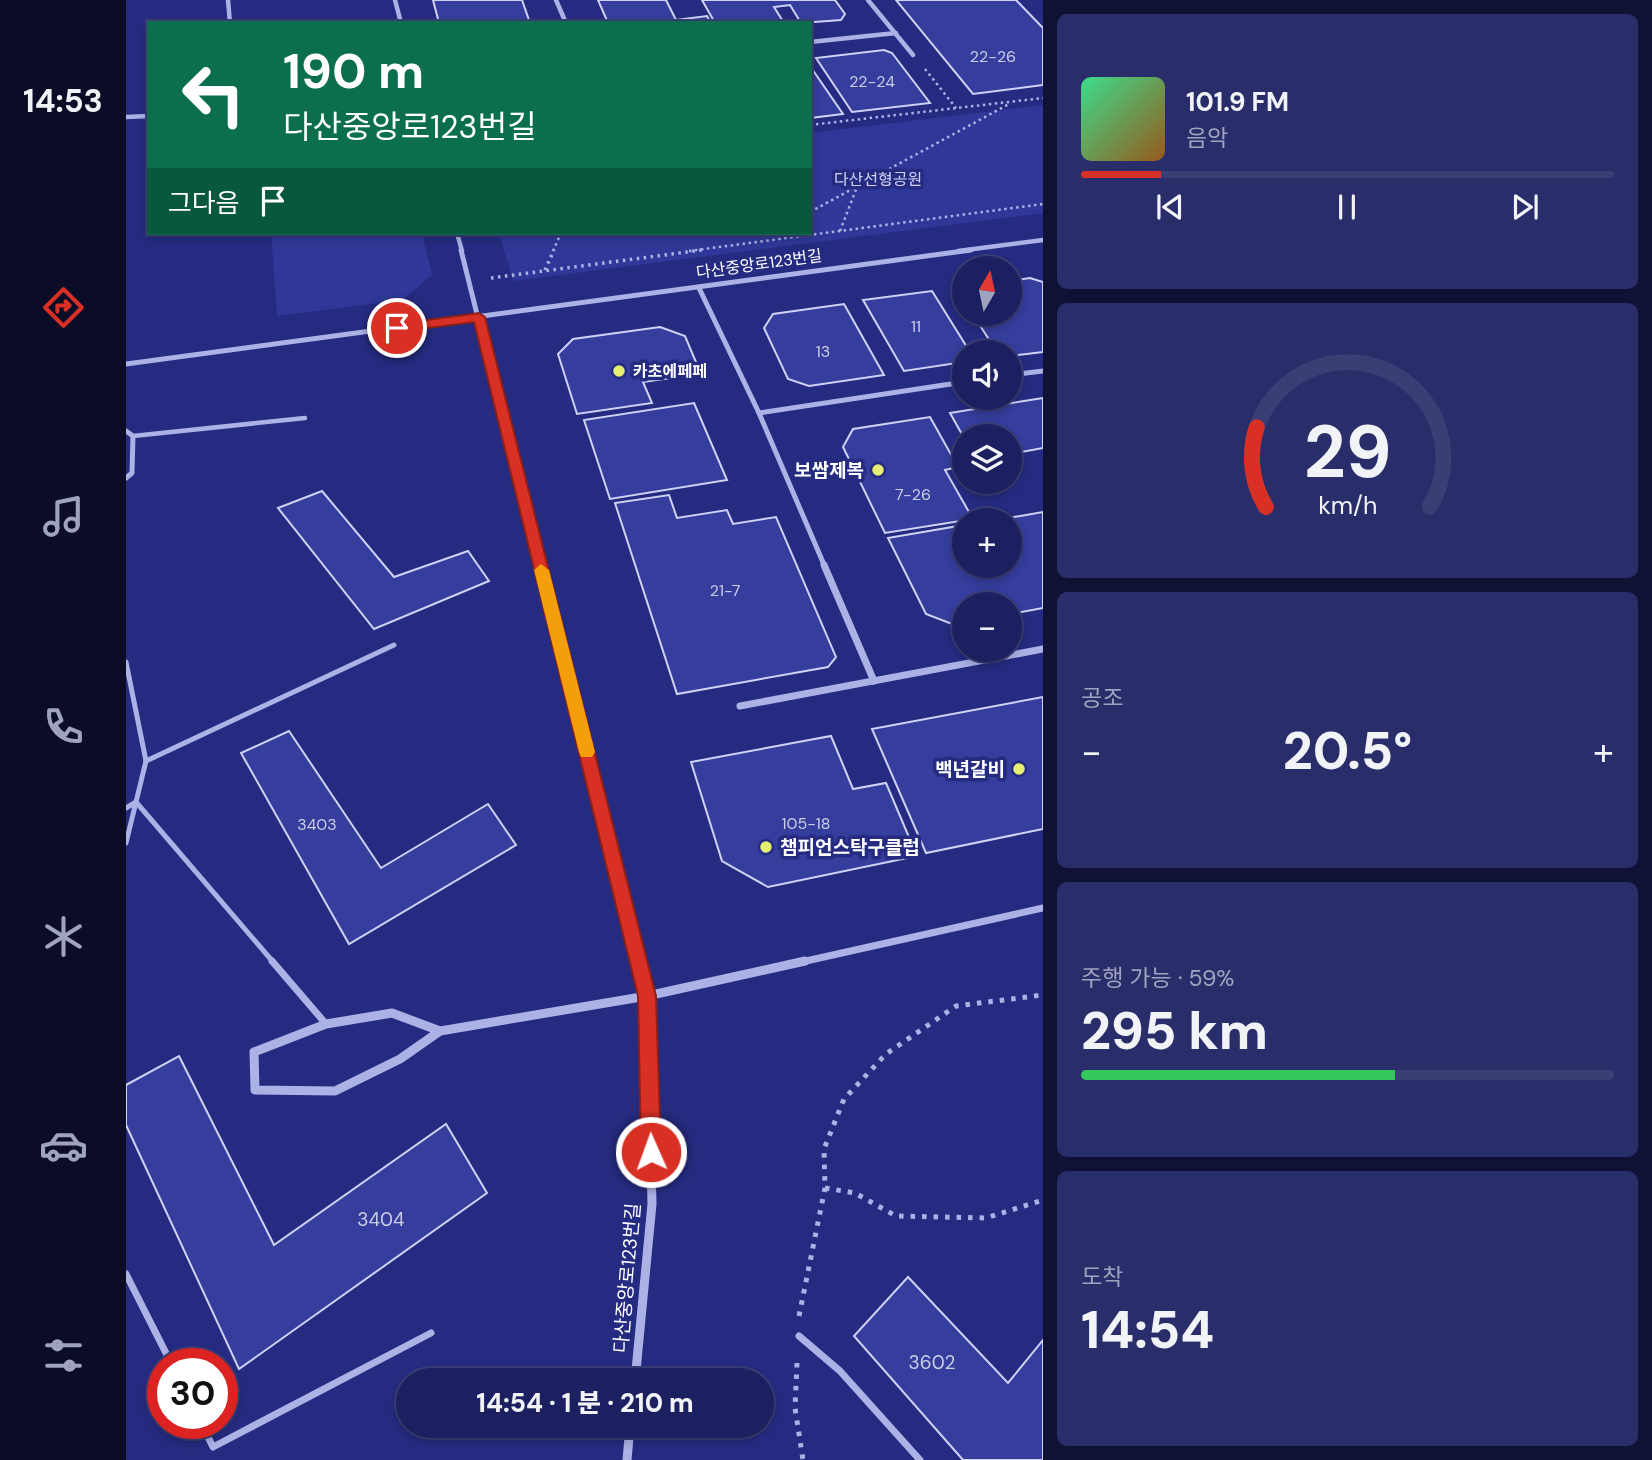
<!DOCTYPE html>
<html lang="ko">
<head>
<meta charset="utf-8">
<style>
  :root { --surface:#1c2060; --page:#292d69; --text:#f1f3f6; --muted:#a0a3bd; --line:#3a3e75; --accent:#d93025 }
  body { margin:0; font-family:"DM Sans","Noto Sans KR",sans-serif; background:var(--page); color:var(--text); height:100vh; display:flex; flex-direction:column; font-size:26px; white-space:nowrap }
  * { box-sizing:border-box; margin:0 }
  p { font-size:23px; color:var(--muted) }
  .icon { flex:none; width:38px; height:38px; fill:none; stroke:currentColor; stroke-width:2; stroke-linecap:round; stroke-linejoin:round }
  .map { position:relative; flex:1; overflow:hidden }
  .side { display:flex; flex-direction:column; gap:14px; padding:14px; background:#0f1235; width:609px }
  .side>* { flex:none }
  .hud { position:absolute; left:21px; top:21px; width:665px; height:214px; border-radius:0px; box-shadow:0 4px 10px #0003,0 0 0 2px var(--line); background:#0b6e4f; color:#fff; overflow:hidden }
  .needle { width:46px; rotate:9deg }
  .buttons { position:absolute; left:826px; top:256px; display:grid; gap:14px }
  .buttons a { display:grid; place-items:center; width:70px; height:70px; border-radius:50%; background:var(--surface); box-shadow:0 4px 10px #0003,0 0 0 2px var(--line); font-size:35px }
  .speed { position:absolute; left:21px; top:1348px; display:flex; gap:14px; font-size:35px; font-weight:700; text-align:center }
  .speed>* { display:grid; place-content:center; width:91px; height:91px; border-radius:50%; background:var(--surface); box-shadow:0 4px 10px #0003,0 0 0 2px var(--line); line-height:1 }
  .speed .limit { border:10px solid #d22; background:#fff; color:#111 }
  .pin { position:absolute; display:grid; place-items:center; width:60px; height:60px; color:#fff; margin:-30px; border:4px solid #fff; border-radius:50%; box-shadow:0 2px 7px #0007 }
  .me { position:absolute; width:77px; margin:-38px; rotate:358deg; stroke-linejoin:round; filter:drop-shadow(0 0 5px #0008) }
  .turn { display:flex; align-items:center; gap:24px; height:147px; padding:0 21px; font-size:32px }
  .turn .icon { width:91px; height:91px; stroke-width:2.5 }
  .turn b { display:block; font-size:49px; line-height:60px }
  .then { display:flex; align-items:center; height:66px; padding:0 21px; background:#0003; gap:14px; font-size:26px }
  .big { font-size:52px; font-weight:800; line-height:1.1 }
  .side .card { flex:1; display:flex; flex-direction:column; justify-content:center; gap:10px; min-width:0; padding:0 24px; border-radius:10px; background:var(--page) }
  .side .dial { align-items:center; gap:0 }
  .dial svg { height:182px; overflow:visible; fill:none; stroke:var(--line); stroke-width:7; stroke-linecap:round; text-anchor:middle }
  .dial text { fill:var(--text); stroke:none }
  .song { display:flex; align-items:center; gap:21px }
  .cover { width:84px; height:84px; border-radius:10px; background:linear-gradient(135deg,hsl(150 70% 55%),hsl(30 70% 35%)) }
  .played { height:7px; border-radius:4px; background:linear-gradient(90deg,var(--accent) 15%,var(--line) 15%) }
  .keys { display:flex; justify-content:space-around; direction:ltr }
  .heat { display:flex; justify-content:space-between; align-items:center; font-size:38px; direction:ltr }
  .charge { height:10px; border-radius:5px; background:linear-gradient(90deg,#34c759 59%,var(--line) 0) }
  .trip { position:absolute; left:270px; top:1368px; width:378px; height:70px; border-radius:35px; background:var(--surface); box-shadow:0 4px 10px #0003,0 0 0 2px var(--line); font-weight:800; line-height:70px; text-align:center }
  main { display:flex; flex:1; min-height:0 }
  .dock { display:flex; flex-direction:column; width:126px; justify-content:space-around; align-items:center; background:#0b0d26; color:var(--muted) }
  .dock .icon { width:49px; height:49px }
  .dock .selected { color:var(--accent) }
  .dock b { font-size:32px; color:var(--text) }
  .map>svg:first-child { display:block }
  .green { fill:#2f3898 }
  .building { fill:#353d9d; stroke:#cfd2f5; stroke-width:2 }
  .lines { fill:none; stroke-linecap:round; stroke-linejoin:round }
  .path-far2 { stroke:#acb1e6; stroke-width:2.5; stroke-dasharray:2.5 3.5; stroke-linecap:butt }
  .path-far1 { stroke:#acb1e6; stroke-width:3.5; stroke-dasharray:2.5 4.5; stroke-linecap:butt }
  .path { stroke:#acb1e6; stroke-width:5; stroke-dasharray:4.5 7; stroke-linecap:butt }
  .service-far2 { stroke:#acb1e6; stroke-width:4.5 }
  .service-far1 { stroke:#acb1e6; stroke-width:5 }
  .service { stroke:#acb1e6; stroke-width:7 }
  .minor-far3 { stroke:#acb1e6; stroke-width:4.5 }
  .minor-far2 { stroke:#acb1e6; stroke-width:5 }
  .minor-far1 { stroke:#acb1e6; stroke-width:7 }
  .minor { stroke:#acb1e6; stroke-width:9 }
  .route { fill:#d93025; stroke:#8d1f18; stroke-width:2 }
  .slow { fill:#f59e0b }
  .poi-dot { fill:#e6f070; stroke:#252b80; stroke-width:2.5 }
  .labels { text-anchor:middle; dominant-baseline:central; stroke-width:7; stroke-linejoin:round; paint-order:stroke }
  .number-label { font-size:16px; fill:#cccee6 }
  .far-park-label { font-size:16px; fill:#cfd2f5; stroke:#252b80 }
  .far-street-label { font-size:16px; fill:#fff; stroke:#252b80 }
  .far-poi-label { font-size:16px; font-weight:bold; fill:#fff; stroke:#252b80; text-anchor:start }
  .poi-label { font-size:19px; font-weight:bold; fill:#fff; stroke:#252b80; text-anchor:end }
  .near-number-label { font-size:19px; fill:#cccee6 }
  .street-label { font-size:19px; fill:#fff; stroke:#252b80 }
</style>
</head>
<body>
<main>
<nav class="dock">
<b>14:53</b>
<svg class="icon selected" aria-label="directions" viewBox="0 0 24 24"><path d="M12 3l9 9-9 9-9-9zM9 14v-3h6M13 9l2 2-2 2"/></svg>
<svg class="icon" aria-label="music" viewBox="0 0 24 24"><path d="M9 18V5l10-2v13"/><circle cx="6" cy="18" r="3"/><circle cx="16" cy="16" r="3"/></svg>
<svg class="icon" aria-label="phone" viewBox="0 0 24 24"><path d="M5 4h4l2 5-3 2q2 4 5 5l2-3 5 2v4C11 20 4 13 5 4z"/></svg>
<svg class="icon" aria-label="climate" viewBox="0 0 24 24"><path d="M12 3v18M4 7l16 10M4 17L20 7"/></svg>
<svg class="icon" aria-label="car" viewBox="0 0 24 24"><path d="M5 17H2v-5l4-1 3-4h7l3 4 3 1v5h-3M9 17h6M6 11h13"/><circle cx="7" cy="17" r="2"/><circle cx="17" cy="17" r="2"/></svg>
<svg class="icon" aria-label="filters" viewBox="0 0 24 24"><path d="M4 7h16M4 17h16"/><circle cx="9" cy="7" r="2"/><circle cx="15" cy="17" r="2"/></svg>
</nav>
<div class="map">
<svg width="917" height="1460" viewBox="0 0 917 1460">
  <rect width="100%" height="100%" fill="#252b80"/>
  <!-- green -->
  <g class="green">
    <path d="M 917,105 L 917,213 L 387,281 L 373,233 L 684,233 L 684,133 Z"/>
    <path d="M 145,233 L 296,233 L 306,275 L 276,300 L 151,316 Z"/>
  </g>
  <!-- building -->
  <g class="building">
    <path d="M 307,0 L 396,0 L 404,23 L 313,23 Z"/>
    <path d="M 472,0 L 540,0 L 550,20 L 581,16 L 585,23 L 482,23 Z"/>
    <path d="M 576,0 L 709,0 L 719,14 L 715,20 L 675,23 L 664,5 L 648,7 L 658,23 L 589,23 Z"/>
    <path d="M 770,0 L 890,0 L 917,28 L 917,85 L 847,94 Z"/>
    <path d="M 758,50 L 766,53 L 804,103 L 726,112 L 690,58 Z"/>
    <path d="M 684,66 L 717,114 L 684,118 Z"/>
    <path d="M 904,278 L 917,282 L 917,352 L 884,356 L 884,352 L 871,352 L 846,313 L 884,313 L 884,281 Z"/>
    <path d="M 806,291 L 844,352 L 838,352 L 838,362 L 778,371 L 737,300 Z"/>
    <path d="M 718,304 L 758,375 L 683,386 L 662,379 L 638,328 L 647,314 Z"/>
    <path d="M 534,327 L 559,336 L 575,374 L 517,382 L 526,403 L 451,414 L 432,354 L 447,339 Z"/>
    <path d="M 917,398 L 917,448 L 884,454 L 884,436 L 838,438 L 824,413 Z"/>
    <path d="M 568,403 L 601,480 L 484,499 L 458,420 Z"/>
    <path d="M 804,417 L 832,467 L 819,470 L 847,519 L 759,533 L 717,447 L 727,429 Z"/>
    <path d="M 196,491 L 268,577 L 342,551 L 363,581 L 248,629 L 152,508 Z"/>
    <path d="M 543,495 L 551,518 L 601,510 L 607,524 L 650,517 L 710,657 L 702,667 L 551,694 L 489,503 Z"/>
    <path d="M 917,512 L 917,608 L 884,614 L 884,604 L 838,604 L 838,622 L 826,624 L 800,614 L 762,538 L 838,525 L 838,565 L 884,565 L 884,520 L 871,520 Z"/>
    <path d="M 917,697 L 917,829 L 800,853 L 746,729 Z"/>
    <path d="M 163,731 L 255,868 L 362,804 L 390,845 L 223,944 L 115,753 Z"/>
    <path d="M 705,736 L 727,789 L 760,783 L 791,856 L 642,887 L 596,861 L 565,762 Z"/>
    <path d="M 53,1056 L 148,1245 L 320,1124 L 361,1193 L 113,1369 L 0,1125 L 0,1085 Z"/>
    <path d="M 782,1277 L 882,1383 L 917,1340 L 917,1460 L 837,1460 L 728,1336 Z"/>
  </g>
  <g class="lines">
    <!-- path-far2 -->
    <g class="path-far2">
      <path d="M 799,69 L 830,108"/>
      <path d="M 684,125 L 917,98"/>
      <path d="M 684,212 L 883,104"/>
      <path d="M 714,231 L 731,187"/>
      <path d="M 427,251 L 435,233"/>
      <path d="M 563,251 L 917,204"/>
    </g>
    <!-- path-far1 -->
    <g class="path-far1">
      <path d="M 419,270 L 428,250"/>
      <path d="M 365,278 L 576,250"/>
    </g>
    <!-- path -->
    <g class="path">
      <path d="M 699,1188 L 729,1193 L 770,1216 L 860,1218 L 917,1200"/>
      <path d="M 673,1316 L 699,1188 L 698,1149 L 718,1099 L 760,1054 L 830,1006 L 917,995"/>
      <path d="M 671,1363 L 669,1408 L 677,1460"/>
    </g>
    <!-- service-far2 -->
    <path class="service-far2" d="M 7,436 L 179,418"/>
    <!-- service-far1 -->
    <g class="service-far1">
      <path d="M 0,662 L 20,761 L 0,843"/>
      <path d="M 20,761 L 268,645"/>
      <path d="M 0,808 L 10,802 L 148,963"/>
    </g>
    <!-- service -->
    <g class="service">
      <path d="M 146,961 L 200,1024"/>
      <path d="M 0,1274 L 45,1363"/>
      <path d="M 673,1336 L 714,1371 L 794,1460"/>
      <path d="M 75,1423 L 87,1447 L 305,1333"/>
    </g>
    <!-- minor-far3 -->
    <g class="minor-far3">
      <path d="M 102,0 L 104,23"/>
      <path d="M 269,0 L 275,23"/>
      <path d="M 430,0 L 440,23"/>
      <path d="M 742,0 L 787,55"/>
      <path d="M 684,42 L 770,33"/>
      <path d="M 0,117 L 23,116"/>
      <path d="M 331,233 L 336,251"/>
      <path d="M 832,251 L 917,240"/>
    </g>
    <!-- minor-far2 -->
    <g class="minor-far2">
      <path d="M 335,250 L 414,567"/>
      <path d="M 573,288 L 633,413 L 699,567"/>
      <path d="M 0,364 L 845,250"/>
      <path d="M 884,375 L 917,371"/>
      <path d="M 633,413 L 838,382"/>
      <path d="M 0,431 L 7,436 L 6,473 L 0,478"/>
    </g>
    <!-- minor-far1 -->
    <g class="minor-far1">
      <path d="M 414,565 L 513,963"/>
      <path d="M 698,565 L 748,681"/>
      <path d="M 614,706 L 917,649"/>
      <path d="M 671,963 L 917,908"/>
    </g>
    <!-- minor -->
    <g class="minor">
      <path d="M 266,1013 L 314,1031 L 274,1059 L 209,1091 L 129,1090 L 128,1052 L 200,1024 Z"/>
      <path d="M 314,1031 L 521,996 L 679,961"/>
      <path d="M 509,1381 L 526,1204 L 521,996 L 512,961"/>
      <path d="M 501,1460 L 504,1426"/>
    </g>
  </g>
  <!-- route -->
  <path class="route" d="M 353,313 L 359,317 L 530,996 L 535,1152 L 532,1159 L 525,1162 L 518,1159 L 515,1152 L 512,996 L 348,322 L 271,332 L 265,328 L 271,324 Z"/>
  <!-- slow -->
  <path class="slow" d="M 415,564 L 423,570 L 469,752 L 466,757 L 455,757 L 453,752 L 408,570 Z"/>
  <!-- markers -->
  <g class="poi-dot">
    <circle cx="493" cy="371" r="7"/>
    <circle cx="752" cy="470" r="7"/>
    <circle cx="893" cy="769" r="7"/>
    <circle cx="640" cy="847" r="7"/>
  </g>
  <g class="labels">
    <!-- number labels -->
    <g class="number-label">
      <text x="867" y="56">22-26</text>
      <text x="746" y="81">22-24</text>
      <text x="790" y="326">11</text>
      <text x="697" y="351">13</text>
      <text x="787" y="494">7-26</text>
      <text x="599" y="590">21-7</text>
      <text x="680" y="823">105-18</text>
      <text x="191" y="824">3403</text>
    </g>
    <!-- far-park labels -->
    <g class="far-park-label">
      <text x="752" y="179">다산선형공원</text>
    </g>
    <!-- far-street labels -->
    <g class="far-street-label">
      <text transform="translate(633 264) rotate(-8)">다산중앙로123번길</text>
    </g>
    <!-- far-poi labels -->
    <g class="far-poi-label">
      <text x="507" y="371">카초에페페</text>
    </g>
    <!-- poi labels -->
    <g class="poi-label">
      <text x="738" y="470">보쌈제복</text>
      <text x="879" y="769">백년갈비</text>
      <text x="654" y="847" text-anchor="start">챔피언스탁구클럽</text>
    </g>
    <!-- near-number labels -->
    <g class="near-number-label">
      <text x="255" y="1219">3404</text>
      <text x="806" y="1362">3602</text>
    </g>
    <!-- street labels -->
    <g class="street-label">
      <text transform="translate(501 1278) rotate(-85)">다산중앙로123번길</text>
    </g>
  </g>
</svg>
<div class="buttons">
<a><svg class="needle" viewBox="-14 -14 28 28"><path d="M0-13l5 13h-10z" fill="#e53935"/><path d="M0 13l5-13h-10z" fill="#a0a3bd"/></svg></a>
<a><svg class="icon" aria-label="sound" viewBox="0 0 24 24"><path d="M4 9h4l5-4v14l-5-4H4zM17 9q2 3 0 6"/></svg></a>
<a><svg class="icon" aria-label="layers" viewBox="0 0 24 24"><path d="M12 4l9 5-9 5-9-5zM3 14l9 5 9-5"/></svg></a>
<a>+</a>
<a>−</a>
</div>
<div class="speed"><div class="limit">30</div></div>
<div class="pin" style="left:271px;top:328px;background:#d93025"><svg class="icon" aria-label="arrive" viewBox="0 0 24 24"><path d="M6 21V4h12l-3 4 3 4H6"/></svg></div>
<svg class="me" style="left:525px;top:1152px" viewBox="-20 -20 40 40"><circle r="17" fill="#d93025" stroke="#fff" stroke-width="3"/><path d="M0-11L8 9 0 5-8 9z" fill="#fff"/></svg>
<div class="trip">14:54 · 1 분 · 210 m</div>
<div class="hud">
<div class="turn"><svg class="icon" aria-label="left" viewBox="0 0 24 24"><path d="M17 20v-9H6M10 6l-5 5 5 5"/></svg><div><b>190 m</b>다산중앙로123번길</div></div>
<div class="then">그다음<svg class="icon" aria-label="arrive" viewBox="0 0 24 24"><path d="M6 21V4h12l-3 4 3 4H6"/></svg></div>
</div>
</div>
<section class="side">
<div class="card">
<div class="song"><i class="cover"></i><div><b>101.9 FM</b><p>음악</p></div></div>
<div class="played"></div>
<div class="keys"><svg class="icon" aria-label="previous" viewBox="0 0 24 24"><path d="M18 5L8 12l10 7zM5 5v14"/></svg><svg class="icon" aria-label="pause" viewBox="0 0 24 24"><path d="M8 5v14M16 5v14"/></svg><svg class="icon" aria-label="next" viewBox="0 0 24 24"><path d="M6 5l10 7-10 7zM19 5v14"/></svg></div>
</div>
<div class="card dial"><svg viewBox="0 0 100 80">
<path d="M14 69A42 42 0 1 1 86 69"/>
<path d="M14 69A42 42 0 0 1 10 34" stroke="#d93025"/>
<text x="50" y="56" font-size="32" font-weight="700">29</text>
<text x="50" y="72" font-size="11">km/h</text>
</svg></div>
<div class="card"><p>공조</p>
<div class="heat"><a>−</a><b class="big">20.5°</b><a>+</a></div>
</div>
<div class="card"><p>주행 가능 · 59%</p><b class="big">295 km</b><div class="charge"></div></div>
<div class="card"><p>도착</p><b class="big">14:54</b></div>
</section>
</main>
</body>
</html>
